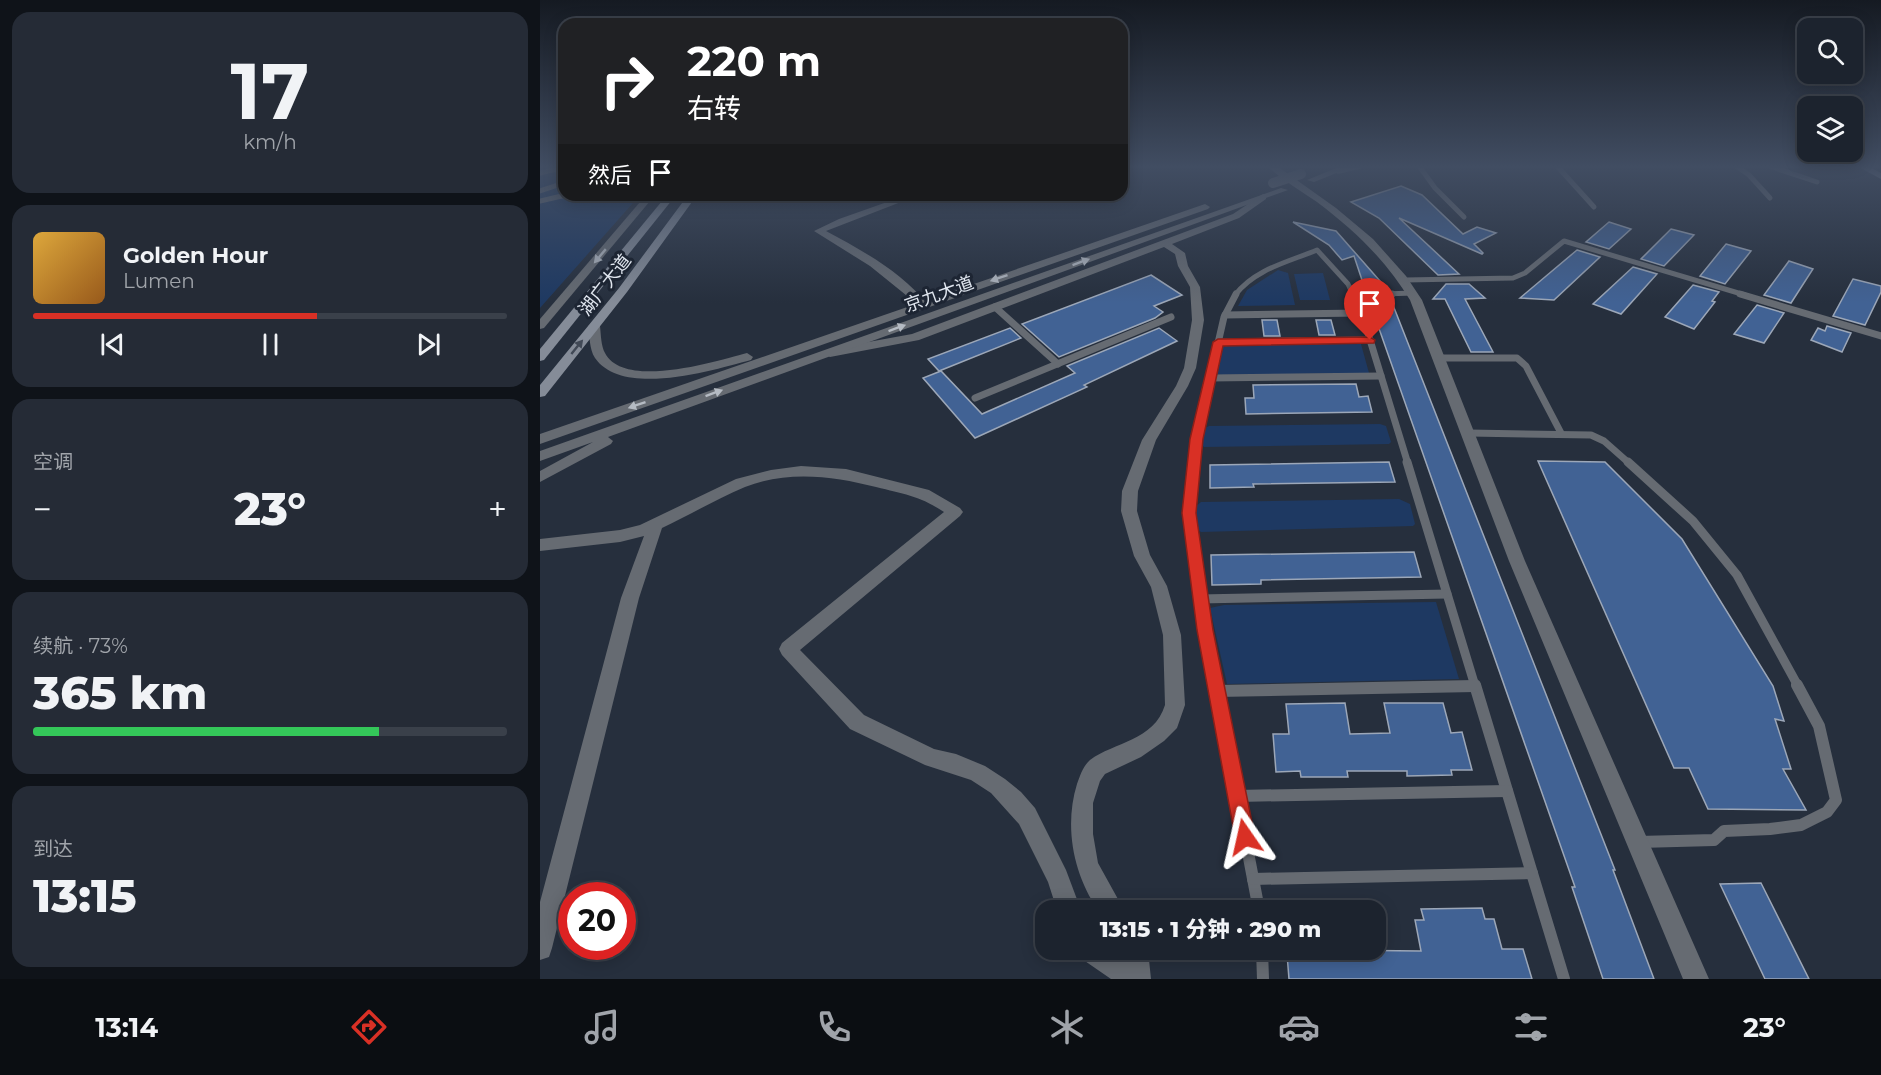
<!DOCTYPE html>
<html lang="zh">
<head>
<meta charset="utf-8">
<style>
  :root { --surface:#1c232e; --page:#252b36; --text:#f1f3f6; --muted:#a0a4aa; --line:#3a404a; --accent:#d93025 }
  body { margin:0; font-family:Montserrat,"Noto Sans SC",sans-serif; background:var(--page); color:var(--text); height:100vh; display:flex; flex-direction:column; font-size:22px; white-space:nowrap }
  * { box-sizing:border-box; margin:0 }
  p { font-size:20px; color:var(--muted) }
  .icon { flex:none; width:33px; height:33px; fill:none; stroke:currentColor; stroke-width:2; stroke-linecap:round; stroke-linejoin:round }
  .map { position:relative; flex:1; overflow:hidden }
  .sheet { display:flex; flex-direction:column; gap:12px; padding:12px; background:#0f1319; width:540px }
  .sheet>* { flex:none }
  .top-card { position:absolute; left:18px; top:18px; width:570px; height:183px; border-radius:18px; box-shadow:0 3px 15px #0003,0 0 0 2px var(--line); background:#202124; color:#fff; overflow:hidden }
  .fabs { position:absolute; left:1257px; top:18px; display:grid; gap:12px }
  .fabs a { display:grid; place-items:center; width:66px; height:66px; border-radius:12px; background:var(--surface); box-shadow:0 3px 15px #0003,0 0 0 2px var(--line); font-size:30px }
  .speed { position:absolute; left:18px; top:882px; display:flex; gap:12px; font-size:30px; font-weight:700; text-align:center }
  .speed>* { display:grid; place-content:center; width:78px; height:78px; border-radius:50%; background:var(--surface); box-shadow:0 3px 15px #0003,0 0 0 2px var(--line); line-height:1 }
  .speed .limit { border:9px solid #d22; background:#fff; color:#111 }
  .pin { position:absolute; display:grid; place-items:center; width:51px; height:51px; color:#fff; margin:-62px -26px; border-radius:50% 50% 50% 0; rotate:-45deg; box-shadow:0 0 6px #0007 }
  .pin .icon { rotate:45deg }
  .me { position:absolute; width:66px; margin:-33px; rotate:349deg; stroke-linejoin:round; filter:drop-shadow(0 0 4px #0008) }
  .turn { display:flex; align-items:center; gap:21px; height:126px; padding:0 30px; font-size:27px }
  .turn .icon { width:78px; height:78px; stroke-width:2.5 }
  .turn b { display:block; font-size:42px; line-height:51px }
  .then { display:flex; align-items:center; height:57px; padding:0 30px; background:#0003; gap:12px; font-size:22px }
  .big { font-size:45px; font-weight:800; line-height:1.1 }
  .sheet .card { flex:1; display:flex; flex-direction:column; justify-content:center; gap:9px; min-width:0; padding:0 21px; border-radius:18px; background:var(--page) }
  .sheet .dial { align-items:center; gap:0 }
  .dial b { font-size:78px; line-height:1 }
  .song { display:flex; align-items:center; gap:18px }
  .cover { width:72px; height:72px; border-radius:9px; background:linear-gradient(135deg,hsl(40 70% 55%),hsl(30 70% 35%)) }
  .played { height:6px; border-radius:3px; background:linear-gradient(90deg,var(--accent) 60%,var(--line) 60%) }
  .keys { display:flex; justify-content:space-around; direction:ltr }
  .heat { display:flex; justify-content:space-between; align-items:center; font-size:33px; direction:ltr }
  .charge { height:9px; border-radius:4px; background:linear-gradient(90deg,#34c759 73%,var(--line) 0) }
  .trip { position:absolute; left:495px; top:900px; width:351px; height:60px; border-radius:18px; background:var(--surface); box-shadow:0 3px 15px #0003,0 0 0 2px var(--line); font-weight:800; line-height:60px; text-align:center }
  .menu { display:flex; height:96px; justify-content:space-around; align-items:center; background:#0b0e12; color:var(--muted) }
  .menu .icon { width:42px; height:42px }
  .menu .selected { color:var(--accent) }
  .menu b { font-size:27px; color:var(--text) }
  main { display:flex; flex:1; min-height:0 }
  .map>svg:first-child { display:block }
  .green { fill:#1e3962 }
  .building { fill:#416294; stroke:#9ca7b8; stroke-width:1.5 }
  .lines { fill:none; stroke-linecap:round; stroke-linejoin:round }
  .service-far3 { stroke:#666b72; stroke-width:5 }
  .service-far2 { stroke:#666b72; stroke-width:7 }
  .service-far1 { stroke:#666b72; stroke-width:9 }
  .service { stroke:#666b72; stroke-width:12 }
  .minor { fill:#666b72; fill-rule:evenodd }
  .tertiary { fill:#666b72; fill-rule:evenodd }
  .secondary { fill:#858c98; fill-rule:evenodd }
  .tertiary-bridge { stroke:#666b72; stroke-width:10 }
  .oneway { fill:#b5bbc3 }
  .oneway2 { fill:#414956 }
  .route { fill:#d93025; stroke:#8d1f18; stroke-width:1.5 }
  .labels { text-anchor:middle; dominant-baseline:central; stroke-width:6; stroke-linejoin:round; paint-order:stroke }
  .far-street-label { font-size:18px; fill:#e0e6ef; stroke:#1d2533 }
</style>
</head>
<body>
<main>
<section class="sheet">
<div class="card dial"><b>17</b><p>km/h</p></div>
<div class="card">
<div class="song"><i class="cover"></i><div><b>Golden Hour</b><p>Lumen</p></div></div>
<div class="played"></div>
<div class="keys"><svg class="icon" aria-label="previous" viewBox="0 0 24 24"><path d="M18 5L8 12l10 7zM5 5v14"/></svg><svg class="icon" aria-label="pause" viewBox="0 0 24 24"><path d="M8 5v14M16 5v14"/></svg><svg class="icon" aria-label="next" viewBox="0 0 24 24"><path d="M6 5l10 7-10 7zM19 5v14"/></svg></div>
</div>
<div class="card"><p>空调</p>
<div class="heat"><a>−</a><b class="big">23°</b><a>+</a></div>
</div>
<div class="card"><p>续航 · 73%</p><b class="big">365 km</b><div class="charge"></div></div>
<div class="card"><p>到达</p><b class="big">13:15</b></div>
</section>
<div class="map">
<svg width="1341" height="979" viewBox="0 0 1341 979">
  <rect width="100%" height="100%" fill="#262f3d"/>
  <!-- green -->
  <g class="green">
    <path d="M 0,166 L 24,166 L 24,195 L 100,195 L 0,308 Z"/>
    <path d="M 738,270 L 748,273 L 755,305 L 698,306 L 707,290 Z"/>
    <path d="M 783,273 L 790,300 L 760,300 L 754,274 Z"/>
    <path d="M 821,344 L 829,373 L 682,375 L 677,374 C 675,367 678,355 681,348 L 687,345 Z"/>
    <path d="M 840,424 L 846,426 L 851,442 L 849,444 L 664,447 L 661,444 L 665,428 L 669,426 Z"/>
    <path d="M 859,499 L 870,504 L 875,524 L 873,526 L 661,532 L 657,529 L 654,508 L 661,502 Z"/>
    <path d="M 896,602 L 919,679 L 687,684 L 670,608 L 684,605 Z"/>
  </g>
  <!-- building -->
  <g class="building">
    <path d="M 861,186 L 882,195 L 923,234 L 937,227 L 956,233 L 934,244 L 943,253 L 942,254 L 859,218 L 919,274 L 898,275 L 839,218 L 811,202 Z"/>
    <path d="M 753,222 L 796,231 L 847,289 L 825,289 L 814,256 L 802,260 L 789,245 Z"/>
    <path d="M 1069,222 L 1091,229 L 1069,249 L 1046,242 Z"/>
    <path d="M 1131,229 L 1154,235 L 1124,266 L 1101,259 Z"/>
    <path d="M 1186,244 L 1211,251 L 1185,284 L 1160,276 Z"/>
    <path d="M 1037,250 L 1060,257 L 1014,300 L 980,298 Z"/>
    <path d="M 1249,261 L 1273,269 L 1251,303 L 1224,295 Z"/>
    <path d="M 1093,267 L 1117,274 L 1081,314 L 1053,304 Z"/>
    <path d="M 611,275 L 642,295 L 614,306 L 623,312 L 615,318 L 519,357 L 482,324 Z"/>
    <path d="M 1313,279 L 1341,286 L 1341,292 L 1325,325 L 1293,316 Z"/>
    <path d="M 906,284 L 929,284 L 945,298 L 925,299 L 953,352 L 931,352 L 905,299 L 893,299 Z"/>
    <path d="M 1153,285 L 1179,292 L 1172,301 L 1175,302 L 1154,329 L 1125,317 Z"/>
    <path d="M 829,300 L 851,300 L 1075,870 L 1073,870 L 1114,979 L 1063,979 L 1032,887 L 1035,887 Z"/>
    <path d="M 1217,305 L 1244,313 L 1224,343 L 1194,334 Z"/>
    <path d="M 722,320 L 737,320 L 740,336 L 724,336 Z"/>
    <path d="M 776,320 L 791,320 L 795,335 L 779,335 Z"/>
    <path d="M 1287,326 L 1311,333 L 1302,352 L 1271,340 L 1278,328 L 1285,331 Z"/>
    <path d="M 470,328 L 481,338 L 399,371 L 388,359 Z"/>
    <path d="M 619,328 L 637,341 L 544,385 L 547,387 L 435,438 L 383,378 L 401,371 L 442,414 L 535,373 L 527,366 Z"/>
    <path d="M 816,384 L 819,397 L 828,396 L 832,412 L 706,414 L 705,398 L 714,398 L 713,385 Z"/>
    <path d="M 998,461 L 1065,462 L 1142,539 L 1233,686 L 1244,721 L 1235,719 L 1251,769 L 1243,769 L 1266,810 L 1168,809 L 1149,768 L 1134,768 Z"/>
    <path d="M 849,462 L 855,482 L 713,484 L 714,487 L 670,488 L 670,465 Z"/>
    <path d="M 874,552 L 881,577 L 721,580 L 721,584 L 672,585 L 671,555 Z"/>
    <path d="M 805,703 L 810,734 L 850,733 L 844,703 L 903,703 L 911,733 L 922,732 L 932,770 L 911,770 L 912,775 L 867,776 L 867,771 L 807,771 L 808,777 L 761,777 L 760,771 L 736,772 L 733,734 L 749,734 L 746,704 Z"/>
    <path d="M 1221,883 L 1269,979 L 1225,979 L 1180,884 Z"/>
    <path d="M 942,908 L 945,919 L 954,919 L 962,949 L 983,949 L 992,979 L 749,979 L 747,954 L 787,953 L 787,950 L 881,951 L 875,920 L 884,920 L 881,909 Z"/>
  </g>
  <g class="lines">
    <!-- service-far3 -->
    <g class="service-far3">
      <path d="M 879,166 L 895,188 L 924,217"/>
      <path d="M 1017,166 L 1054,207"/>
      <path d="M 1196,166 L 1209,175 L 1230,198"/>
      <path d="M 1229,166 L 1277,182"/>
      <path d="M 0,173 L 24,167"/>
      <path d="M 0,191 L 24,183"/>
      <path d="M 0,201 L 26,195"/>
      <path d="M 865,280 L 973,278 L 985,273 L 1024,241 L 1205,295"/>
      <path d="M 695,295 C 715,269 748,262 777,250 L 808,284 L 813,295"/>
      <path d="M 813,295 L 873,293"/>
    </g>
    <!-- service-far2 -->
    <g class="service-far2">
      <path d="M 812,294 L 823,317 L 868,464"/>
      <path d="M 1200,294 L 1341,336"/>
      <path d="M 813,295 L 852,294"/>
      <path d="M 455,307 L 518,364"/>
      <path d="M 685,315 L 821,313"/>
      <path d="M 678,342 L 830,340"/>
      <path d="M 900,358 L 977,358 L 986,366 L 1021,433"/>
      <path d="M 670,378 L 841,376"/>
      <path d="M 435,398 L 631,317"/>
      <path d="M 929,433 L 1051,435 L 1064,441 L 1090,464"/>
      <path d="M 653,464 L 656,439 L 684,317 L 696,294"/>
    </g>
    <!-- service-far1 -->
    <g class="service-far1">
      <path d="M 653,462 C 645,538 662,612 676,686"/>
      <path d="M 867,462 L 935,686"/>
      <path d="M 1088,462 L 1153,521 L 1197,575 L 1258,686"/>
      <path d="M 660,599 L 907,594"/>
      <path d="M 911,686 L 935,686"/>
    </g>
    <!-- service -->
    <g class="service">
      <path d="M 676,685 L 719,910"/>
      <path d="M 935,685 L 1024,979"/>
      <path d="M 677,691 L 935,686"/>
      <path d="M 697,796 L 967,791"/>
      <path d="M 1099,842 L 1174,840 L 1184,831 L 1230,829 L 1261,825 L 1287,812 L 1296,800 L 1279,726 L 1257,685"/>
      <path d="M 713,879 L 992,873"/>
      <path d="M 722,950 L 723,979"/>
    </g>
    <!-- minor -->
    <g class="minor">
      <path d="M 810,166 L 832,166 L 798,174 L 794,171 Z"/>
      <path d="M 723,194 L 726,195 L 726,199 L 699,218 L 632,244 L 645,253 L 648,266 L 660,287 L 664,320 L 656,368 L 648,386 L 616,440 L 598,491 L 597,511 L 610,555 L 627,586 L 641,635 L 645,705 L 637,728 L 624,741 L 601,757 L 565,774 L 560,781 L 553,803 L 553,834 L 558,863 L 584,910 L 558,910 C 533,874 524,826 537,784 C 540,776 543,766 550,760 C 574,742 614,741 625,705 L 623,635 L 611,587 L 594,556 L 581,511 L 582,491 L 602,440 L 636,386 L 644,368 L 652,320 L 650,287 L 638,266 L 635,254 L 624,247 L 379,340 L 290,357 L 284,353 L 290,349 L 372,334 L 693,214 Z"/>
      <path d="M 106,195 L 115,195 L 4,328 L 0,329 L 0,319 Z"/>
      <path d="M 367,195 L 379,195 L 286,231 C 323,251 362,272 388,305 L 382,308 L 330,266 L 274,231 L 299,219 Z"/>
      <path d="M 261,466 L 306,469 L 389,490 L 420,508 L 423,512 L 420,516 L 260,650 L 324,715 L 394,749 L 416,754 L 445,766 L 465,779 L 481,792 L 495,808 L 526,870 L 541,910 L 517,910 L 508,882 L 479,824 L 451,793 L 431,780 L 385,765 L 310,729 L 242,655 L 239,649 L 242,643 L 404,512 C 380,496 364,494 336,487 C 294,476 247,470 205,487 C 177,499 149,515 122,528 L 99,598 L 12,948 L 9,957 L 0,960 L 0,902 L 81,598 L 104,536 L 80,542 L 0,551 L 0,539 L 80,530 L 100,525 L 196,479 L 231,470 Z"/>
      <path d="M 539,950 L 571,950 L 584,958 L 584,950 L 608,950 L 611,979 L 571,979 L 542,959 Z"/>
    </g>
    <!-- tertiary -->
    <g class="tertiary">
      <path d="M 727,166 L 737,166 L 796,208 L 833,239 L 866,276 L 882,300 L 985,561 L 1169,979 L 1143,979 L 969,561 L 870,300 C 846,260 814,230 777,202 C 760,190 742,180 727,166 Z"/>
      <path d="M 801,166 L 814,166 L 774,182 L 767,180 Z"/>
      <path d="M 741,188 L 748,190 L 68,437 L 73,441 L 71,444 L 0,482 L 0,471 L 53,442 L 0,461 L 0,451 Z"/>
      <path d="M 665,204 L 670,207 L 668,209 L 0,444 L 0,434 Z"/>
      <path d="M 54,323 L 60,326 C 61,335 61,346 65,353 C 84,390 177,361 207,353 L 213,357 L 211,360 C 173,370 83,398 55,358 C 49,349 50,336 48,326 Z"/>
    </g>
    <!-- secondary -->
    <g class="secondary">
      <path d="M 1317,166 L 1328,166 L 1341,173 L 1341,179 Z"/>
      <path d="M 127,195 L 136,195 L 4,360 L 0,361 L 0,349 Z"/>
      <path d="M 148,195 L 157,195 L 87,292 L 5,396 L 0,397 L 0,385 L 79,288 Z"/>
    </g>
    <!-- tertiary-bridge -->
    <path class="tertiary-bridge" d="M 733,183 L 761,174"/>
  </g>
  <!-- one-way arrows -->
  <defs><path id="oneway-solid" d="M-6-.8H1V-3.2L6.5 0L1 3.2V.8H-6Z" transform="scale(1.5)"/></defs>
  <g class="oneway">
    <use href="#oneway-solid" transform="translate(60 256) rotate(130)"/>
    <use href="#oneway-solid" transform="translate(541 262) rotate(-20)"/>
    <use href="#oneway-solid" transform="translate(459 278) rotate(161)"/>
    <use href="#oneway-solid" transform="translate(357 328) rotate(-20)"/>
    <use href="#oneway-solid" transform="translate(174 393) rotate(-20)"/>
    <use href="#oneway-solid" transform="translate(97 405) rotate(161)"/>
  </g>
  <use class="oneway2" href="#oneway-solid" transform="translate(37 347) rotate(-51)"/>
  <!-- sky -->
  <linearGradient id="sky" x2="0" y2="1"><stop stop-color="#151a22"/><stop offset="0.55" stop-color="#414d62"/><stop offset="1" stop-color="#414d62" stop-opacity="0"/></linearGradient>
  <rect width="1341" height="303" fill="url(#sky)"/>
  <!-- route -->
  <path class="route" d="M 830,337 L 835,340 L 834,343 L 683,346 L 663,439 L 656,513 L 673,630 L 715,837 L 712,844 L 705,847 L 698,844 L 695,837 L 657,630 L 642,513 L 650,439 L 673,342 L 678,339 Z"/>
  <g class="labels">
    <!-- far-street labels -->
    <g class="far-street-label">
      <text transform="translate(65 285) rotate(-52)">湖广大道</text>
      <text transform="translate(399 294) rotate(-20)">京九大道</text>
    </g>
  </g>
</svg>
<div class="fabs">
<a><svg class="icon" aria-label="search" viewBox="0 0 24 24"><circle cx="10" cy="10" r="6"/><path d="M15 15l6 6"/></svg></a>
<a><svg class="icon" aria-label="layers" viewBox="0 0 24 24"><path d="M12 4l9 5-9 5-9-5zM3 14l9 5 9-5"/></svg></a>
</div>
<div class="speed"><div class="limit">20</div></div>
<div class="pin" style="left:830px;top:340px;background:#d93025"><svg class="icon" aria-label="arrive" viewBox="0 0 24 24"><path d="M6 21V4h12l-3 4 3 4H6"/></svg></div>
<svg class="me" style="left:705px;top:837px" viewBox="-20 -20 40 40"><path d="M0-17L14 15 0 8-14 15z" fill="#d93025" stroke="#fff" stroke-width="4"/></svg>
<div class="trip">13:15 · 1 分钟 · 290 m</div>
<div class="top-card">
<div class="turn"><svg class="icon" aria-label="right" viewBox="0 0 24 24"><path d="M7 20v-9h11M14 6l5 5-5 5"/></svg><div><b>220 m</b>右转</div></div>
<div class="then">然后<svg class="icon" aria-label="arrive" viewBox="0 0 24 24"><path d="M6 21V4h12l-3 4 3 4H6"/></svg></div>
</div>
</div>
</main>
<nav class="menu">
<b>13:14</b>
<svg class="icon selected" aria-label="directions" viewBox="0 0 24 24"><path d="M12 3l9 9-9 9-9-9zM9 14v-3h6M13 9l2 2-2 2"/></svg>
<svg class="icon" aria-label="music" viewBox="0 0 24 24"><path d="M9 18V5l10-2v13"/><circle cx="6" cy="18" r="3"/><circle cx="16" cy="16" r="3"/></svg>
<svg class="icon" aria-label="phone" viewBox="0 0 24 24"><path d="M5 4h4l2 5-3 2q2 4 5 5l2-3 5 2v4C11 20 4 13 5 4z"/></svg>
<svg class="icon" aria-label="climate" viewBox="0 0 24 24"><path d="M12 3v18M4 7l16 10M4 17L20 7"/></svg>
<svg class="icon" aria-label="car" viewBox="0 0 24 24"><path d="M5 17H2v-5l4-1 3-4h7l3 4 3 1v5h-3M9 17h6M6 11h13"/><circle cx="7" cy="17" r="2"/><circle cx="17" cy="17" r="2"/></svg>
<svg class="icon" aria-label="filters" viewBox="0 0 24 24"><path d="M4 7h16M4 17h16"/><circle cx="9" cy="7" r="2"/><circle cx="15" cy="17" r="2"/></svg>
<b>23°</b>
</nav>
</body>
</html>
